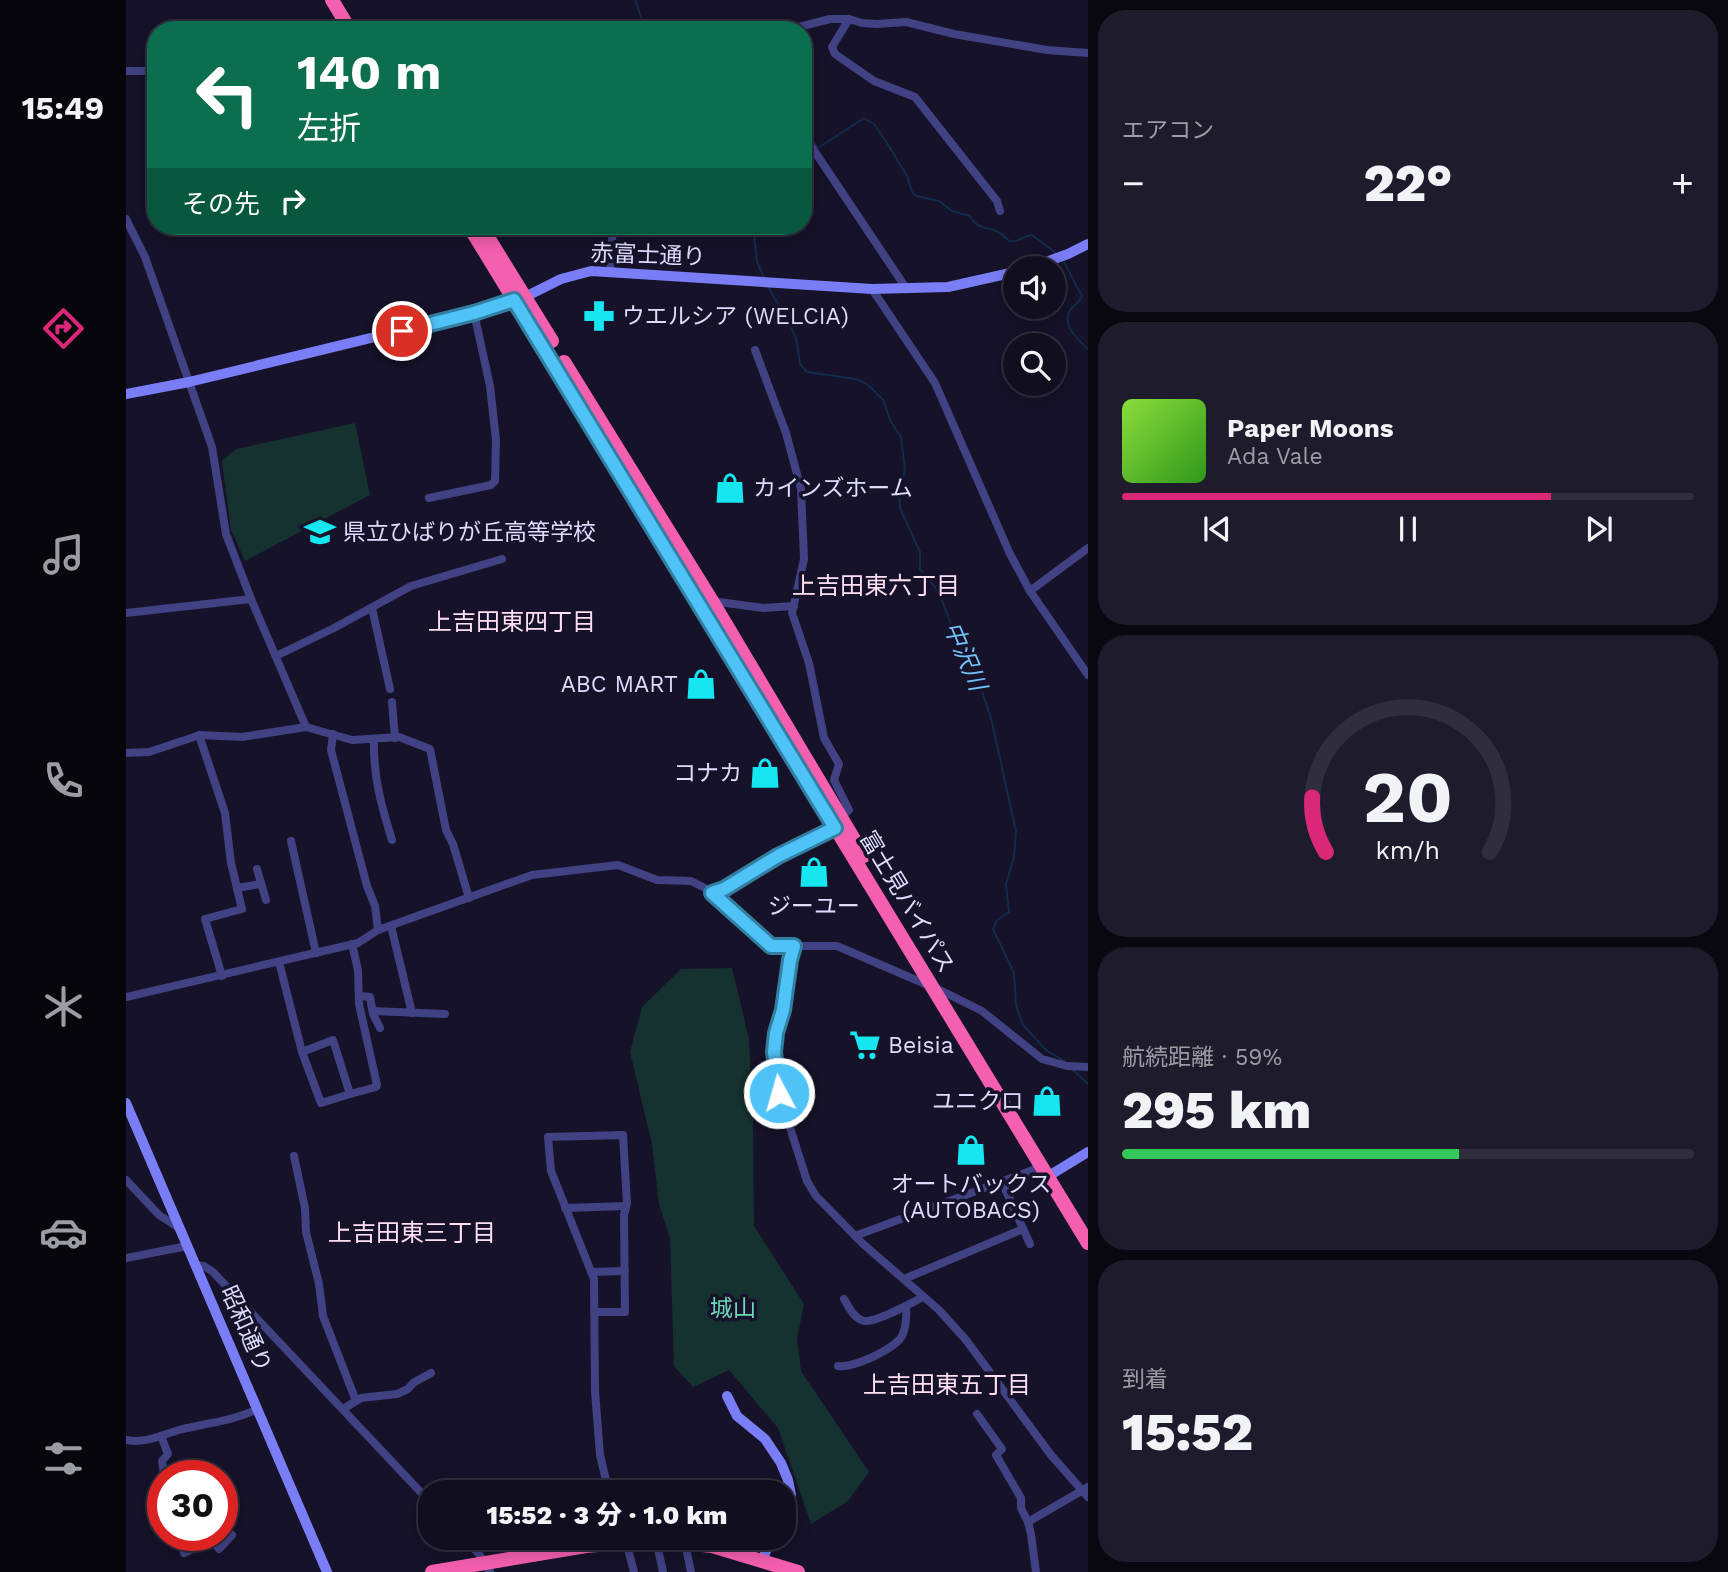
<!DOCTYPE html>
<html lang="ja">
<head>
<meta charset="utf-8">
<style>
  :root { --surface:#100e1f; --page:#1e1c2c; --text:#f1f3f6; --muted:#9c9ca4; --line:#302e3d; --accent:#db2777 }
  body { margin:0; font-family:"Work Sans","Noto Sans JP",sans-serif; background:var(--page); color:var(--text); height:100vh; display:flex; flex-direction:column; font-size:26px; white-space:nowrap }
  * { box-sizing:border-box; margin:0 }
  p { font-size:23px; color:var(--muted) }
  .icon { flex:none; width:38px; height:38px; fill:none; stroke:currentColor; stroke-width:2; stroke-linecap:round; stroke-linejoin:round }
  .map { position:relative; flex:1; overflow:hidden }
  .side { display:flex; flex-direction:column; gap:10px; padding:10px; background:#090811; width:640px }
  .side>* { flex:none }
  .banner { position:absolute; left:21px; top:21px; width:665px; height:214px; border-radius:28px; box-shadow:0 4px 18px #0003,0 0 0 2px var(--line); background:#0b6e4f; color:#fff; overflow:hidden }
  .controls { position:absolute; left:877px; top:256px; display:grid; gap:14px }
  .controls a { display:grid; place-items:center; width:63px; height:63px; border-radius:50%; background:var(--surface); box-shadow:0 4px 18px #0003,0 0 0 2px var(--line); font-size:35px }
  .speed { position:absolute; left:21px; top:1460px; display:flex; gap:14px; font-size:35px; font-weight:700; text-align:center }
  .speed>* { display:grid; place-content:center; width:91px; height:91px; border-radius:50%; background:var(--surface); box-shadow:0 4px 18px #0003,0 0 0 2px var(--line); line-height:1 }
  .speed .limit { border:10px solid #d22; background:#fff; color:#111 }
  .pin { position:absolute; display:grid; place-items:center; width:60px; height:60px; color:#fff; margin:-30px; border:4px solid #fff; border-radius:50%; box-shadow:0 2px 7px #0007 }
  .me { position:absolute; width:77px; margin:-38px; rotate:354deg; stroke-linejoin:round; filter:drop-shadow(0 0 5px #0008) }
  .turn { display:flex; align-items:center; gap:24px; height:147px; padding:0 35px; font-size:32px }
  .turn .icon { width:91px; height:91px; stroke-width:2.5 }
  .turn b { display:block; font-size:49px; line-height:60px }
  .then { display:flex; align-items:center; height:66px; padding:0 35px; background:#0003; gap:14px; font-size:26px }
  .big { font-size:52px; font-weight:800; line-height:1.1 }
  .side .widget { flex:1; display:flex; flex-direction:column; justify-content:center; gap:10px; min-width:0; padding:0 24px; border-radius:28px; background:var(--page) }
  .side .dial { align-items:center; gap:0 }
  .dial svg { height:182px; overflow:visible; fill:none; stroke:var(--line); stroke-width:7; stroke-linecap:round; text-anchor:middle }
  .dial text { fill:var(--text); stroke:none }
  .song { display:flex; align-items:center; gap:21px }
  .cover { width:84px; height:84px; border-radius:10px; background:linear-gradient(135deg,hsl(90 70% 55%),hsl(110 70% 35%)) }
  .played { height:7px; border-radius:4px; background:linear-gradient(90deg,var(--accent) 75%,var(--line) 75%) }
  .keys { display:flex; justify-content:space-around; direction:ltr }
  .heat { display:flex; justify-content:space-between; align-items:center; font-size:38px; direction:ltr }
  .charge { height:10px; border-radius:5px; background:linear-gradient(90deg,#34c759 59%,var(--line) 0) }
  .trip { position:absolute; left:292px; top:1480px; width:378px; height:70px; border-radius:28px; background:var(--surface); box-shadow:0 4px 18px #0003,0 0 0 2px var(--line); font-weight:800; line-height:70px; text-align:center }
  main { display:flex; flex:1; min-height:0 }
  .tab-bar { display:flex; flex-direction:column; width:126px; justify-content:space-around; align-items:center; background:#06060c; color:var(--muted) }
  .tab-bar .icon { width:49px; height:49px }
  .tab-bar .on { color:var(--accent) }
  .tab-bar b { font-size:32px; color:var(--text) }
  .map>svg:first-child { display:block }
  .green { fill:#163230 }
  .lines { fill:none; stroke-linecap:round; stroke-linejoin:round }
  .stream { stroke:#132c4c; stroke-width:2 }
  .street { stroke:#414284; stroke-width:8 }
  .secondary { stroke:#7a7ef6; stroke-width:10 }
  .highway { stroke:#f45faf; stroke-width:14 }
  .route-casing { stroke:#337fa1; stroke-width:18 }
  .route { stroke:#4fc3f7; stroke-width:12 }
  .labels { text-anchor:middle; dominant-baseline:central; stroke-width:7; stroke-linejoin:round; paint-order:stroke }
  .street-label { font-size:23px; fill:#dedcfd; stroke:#151229 }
  .poi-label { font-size:23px; fill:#dedcfd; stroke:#151229; text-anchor:start }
  .park-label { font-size:23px; fill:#6cd9b8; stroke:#151229 }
  .neighbourhood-label { font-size:24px; fill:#fddef3; stroke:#151229 }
  .water-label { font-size:24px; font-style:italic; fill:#71c0f6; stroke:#151229 }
</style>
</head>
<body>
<main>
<nav class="tab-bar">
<b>15:49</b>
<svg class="icon on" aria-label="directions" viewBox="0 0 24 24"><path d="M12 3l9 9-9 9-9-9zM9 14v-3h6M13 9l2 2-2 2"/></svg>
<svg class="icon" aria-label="music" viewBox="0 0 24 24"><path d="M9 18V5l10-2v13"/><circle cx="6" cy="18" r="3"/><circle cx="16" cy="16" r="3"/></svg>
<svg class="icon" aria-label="phone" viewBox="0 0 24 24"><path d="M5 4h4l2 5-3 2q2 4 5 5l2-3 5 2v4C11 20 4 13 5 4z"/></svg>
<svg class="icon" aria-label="climate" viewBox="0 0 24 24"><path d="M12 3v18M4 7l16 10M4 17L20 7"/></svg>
<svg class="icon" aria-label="car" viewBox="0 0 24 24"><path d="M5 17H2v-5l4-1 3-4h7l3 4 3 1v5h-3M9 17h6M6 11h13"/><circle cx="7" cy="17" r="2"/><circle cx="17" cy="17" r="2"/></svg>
<svg class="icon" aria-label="filters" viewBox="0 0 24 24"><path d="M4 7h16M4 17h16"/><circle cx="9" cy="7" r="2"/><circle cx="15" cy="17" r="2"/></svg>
</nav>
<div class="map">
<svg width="962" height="1572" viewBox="0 0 962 1572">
  <rect width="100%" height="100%" fill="#151229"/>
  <!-- green -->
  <g class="green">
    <path d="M 229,423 L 244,495 L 119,561 L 105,530 L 96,461 L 110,449 Z"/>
    <path d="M 606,968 L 623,1039 L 627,1119 L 628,1226 L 678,1304 L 671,1339 L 675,1371 L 743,1472 L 722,1501 L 685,1524 L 652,1428 L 603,1370 L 567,1387 L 548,1366 L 544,1238 L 533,1204 L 526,1144 L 504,1052 L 516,1007 L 555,969 Z"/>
  </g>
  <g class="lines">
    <!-- stream -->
    <g class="stream">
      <path d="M 509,0 L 520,30"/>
      <path d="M 677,127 L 692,148 L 738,118 L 748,124 L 761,143 L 781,176 L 786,192 L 790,196 L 813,201 L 826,211 L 844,216 C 851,230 862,226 874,233 C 880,236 881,243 889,241 C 895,240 899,236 906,235 L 930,253"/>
      <path d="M 627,226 L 631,262 L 638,277"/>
      <path d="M 938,262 L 956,296 C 953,303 949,304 945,309 C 934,324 952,340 962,349"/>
      <path d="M 641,285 L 665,326 L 671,342 L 674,364 L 681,372 L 730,379 L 741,384 L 757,400 L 765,422 L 775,437 L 779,470 L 773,491 L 774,508 L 794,552 L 794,569 L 813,592 L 828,632 L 839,642 L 865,718 L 890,831 L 888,857 L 880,884 L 883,912 L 871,920 L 867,929 L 888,973 L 890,1005 L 897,1025 L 920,1050 L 938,1061"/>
      <path d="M 947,1070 L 962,1084"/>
    </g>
    <!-- street -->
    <g class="street">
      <path d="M 723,19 L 706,47 L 709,54 L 748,81 L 789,97 L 871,201 L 874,211"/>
      <path d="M 661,30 L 704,19 L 723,19 L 736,23 L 751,24 L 780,22 L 828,34 L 921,50 L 962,53"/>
      <path d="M 0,71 L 30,71"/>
      <path d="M 677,134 L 780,288"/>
      <path d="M 0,219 L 19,257 L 86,447 L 100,534 L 125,599 L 180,727"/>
      <path d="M 484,271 L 487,226"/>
      <path d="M 746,289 L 809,383 L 884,554 L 904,591 L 962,675"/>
      <path d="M 629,350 L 660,433 L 675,489 L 678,559 L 666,613 L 683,663 L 698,738 L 713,764 L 708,780 L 723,810 L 715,817"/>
      <path d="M 303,498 L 365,485 L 369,481 L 370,440 L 364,386 L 348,313"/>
      <path d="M 904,591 L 962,548"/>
      <path d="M 586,601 L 637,608 L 668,606"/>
      <path d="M 246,608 L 264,689"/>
      <path d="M 0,613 L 125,599"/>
      <path d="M 150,656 L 208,628 L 285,586 L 376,559"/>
      <path d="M 266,702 L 269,738"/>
      <path d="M 207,734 L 205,750 L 241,886 L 249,906 L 252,930"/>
      <path d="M 73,735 L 99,813 L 105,863 L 116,909 L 79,919 L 96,976"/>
      <path d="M 248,739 C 247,776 255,805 266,840"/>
      <path d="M 0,753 L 23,752 L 74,735 L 116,737 L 180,727 L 226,740 L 273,737 L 304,749 L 320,830 L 327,844 L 343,898"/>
      <path d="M 165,841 L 190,953"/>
      <path d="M 131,869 L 140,900"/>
      <path d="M 111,888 L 134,884"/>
      <path d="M 586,893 L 598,889 L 652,856 L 709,828"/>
      <path d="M 265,926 L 286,1013"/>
      <path d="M 668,946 L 664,960 L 657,1010 L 650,1033 L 648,1052 L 653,1093 L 681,1181 L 690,1196 L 736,1243 L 813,1310 L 840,1340 L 925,1455 L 962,1497"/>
      <path d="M 153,962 L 176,1052 L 195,1103 L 224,1094 L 207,1040 L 176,1052"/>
      <path d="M 234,996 L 244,997 L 247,1014 L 254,1028"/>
      <path d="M 0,997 L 232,943 L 252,930 L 406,875 L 492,865 L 531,880 L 565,881 L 579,888 L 603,907 L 645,946 L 711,946 L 818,992 L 856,1011 L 916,1059 L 941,1066 L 962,1067"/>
      <path d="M 247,1011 L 319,1014"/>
      <path d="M 224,1094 L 250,1087 L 251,1085 L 233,1004 L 232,970 L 226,944"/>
      <path d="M 168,1156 L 179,1208 L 180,1232 L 193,1284 L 197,1316 L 230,1401"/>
      <path d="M 0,1180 L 33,1215 L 53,1228"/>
      <path d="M 876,1182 L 904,1244"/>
      <path d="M 439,1208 L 500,1206"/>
      <path d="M 729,1236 L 915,1167"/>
      <path d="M 0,1258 L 61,1246"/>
      <path d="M 69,1265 L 78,1266 L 87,1272 L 304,1502"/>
      <path d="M 465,1272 L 499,1271"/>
      <path d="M 778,1279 L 897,1229"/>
      <path d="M 718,1299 C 723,1307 727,1318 738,1321 C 750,1323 785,1303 797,1297"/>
      <path d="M 468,1312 L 499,1312 L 498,1215 L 501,1203 L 497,1135 L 422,1137 L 425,1171 L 468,1279 L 469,1391 L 474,1455 L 483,1493"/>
      <path d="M 712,1366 C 728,1368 763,1351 774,1339 C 780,1332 781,1314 780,1306"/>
      <path d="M 217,1409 L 235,1398 L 271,1394 L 282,1389 L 287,1383 L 305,1373"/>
      <path d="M 851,1414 L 876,1449 L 870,1455 L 895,1498 L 895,1508 L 902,1522 L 905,1534 L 910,1572"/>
      <path d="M 35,1436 L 42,1454 L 36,1461 L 38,1475"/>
      <path d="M 0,1440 C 19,1444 35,1435 53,1430 C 80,1423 107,1421 132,1409"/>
      <path d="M 902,1522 L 962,1487"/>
      <path d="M 60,1535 L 67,1548"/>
      <path d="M 338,1538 L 353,1554 L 364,1572"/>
      <path d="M 530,1540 L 537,1572"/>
      <path d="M 500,1541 L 508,1572"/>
      <path d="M 559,1543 L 565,1572"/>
      <path d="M 58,1553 L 86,1540 L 93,1549 L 106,1535"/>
    </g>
    <!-- secondary -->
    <g class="secondary">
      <path d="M 903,268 L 942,254 L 962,244"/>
      <path d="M 0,394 L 63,382 L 348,313 L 399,297 L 435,279 L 465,271 L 746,289 L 822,287 L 889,272"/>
      <path d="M 0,1103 L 201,1572"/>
      <path d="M 921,1177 L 962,1152"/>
      <path d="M 601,1396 L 611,1416 L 639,1439 L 655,1463 L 662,1480 L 665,1495 L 658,1514"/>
      <path d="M 636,1560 L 646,1538"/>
    </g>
    <!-- highway -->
    <g class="highway">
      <path d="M 206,0 L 224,30"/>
      <path d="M 343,226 L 962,1243"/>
      <path d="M 355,226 L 426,341"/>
      <path d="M 438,362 L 586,601 L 738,856"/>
      <path d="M 306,1572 L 460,1546 L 530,1540 L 586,1546 L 672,1572"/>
    </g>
  </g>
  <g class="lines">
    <defs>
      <path id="route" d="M 276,331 L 348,313 L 388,300 L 709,828 L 652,856 L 598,889 L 586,893 L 645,946 L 668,946 L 664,960 L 657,1010 L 650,1033 L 648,1052 L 653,1093"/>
    </defs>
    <!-- route casing -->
    <use href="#route" class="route-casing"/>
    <!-- route -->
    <use href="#route" class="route"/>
  </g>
  <!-- icons -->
  <defs>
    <symbol id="pharmacy-bare" viewBox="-9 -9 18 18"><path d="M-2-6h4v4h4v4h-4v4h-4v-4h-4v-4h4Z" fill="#15e6f0" stroke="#151229" stroke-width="2.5" paint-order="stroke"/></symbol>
    <symbol id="shop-bare" viewBox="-9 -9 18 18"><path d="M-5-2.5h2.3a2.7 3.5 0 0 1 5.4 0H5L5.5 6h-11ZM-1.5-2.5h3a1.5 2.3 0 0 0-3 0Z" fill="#15e6f0" stroke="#151229" stroke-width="2.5" paint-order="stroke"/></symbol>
    <symbol id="school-bare" viewBox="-9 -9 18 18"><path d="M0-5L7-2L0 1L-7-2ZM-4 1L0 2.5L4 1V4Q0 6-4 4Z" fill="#15e6f0" stroke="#151229" stroke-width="2.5" paint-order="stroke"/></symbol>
    <symbol id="supermarket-bare" viewBox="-9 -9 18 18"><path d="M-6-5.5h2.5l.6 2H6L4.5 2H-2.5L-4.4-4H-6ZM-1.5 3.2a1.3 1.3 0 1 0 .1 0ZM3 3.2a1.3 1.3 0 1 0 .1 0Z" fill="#15e6f0" stroke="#151229" stroke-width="2.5" paint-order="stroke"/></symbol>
  </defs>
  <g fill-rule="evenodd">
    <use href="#pharmacy-bare" x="451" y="294" width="44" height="44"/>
    <use href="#shop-bare" x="582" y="466" width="44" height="44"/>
    <use href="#school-bare" x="172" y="510" width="44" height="44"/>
    <use href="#shop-bare" x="553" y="662" width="44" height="44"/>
    <use href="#shop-bare" x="617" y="751" width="44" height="44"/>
    <use href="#shop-bare" x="666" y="850" width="44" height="44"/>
    <use href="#supermarket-bare" x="717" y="1023" width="44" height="44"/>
    <use href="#shop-bare" x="899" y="1079" width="44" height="44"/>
    <use href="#shop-bare" x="823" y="1128" width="44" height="44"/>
  </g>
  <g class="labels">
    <!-- street labels -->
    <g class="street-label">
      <text transform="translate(522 255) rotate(2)">赤富士通り</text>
      <text transform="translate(781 902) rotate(59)">富士見バイパス</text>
      <text transform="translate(120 1329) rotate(66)">昭和通り</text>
    </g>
    <!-- poi labels -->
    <g class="poi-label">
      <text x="496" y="316">ウエルシア (WELCIA)</text>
      <text x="627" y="488">カインズホーム</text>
      <text x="217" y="532">県立ひばりが丘高等学校</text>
      <text x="552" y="684" text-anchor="end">ABC MART</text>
      <text x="616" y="773" text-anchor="end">コナカ</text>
      <text x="688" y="906" text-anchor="middle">ジーユー</text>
      <text x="762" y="1045">Beisia</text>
      <text x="898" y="1101" text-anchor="end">ユニクロ</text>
      <text x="845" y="1184" text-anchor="middle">オートバックス<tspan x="845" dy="26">(AUTOBACS)</tspan></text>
    </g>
    <!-- park labels -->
    <g class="park-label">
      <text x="607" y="1308">城山</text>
    </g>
    <!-- neighbourhood labels -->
    <g class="neighbourhood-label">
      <text x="750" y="586">上吉田東六丁目</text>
      <text x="386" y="622">上吉田東四丁目</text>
      <text x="286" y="1233">上吉田東三丁目</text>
      <text x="821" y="1385">上吉田東五丁目</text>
    </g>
    <!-- water labels -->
    <g class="water-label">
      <text transform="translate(839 656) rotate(67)">中沢川</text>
    </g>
  </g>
</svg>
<div class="controls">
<a><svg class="icon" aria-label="sound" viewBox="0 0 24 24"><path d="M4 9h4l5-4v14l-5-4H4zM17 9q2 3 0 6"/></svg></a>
<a><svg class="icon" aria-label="search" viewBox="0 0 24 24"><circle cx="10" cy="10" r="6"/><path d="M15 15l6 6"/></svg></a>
</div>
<div class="speed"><div class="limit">30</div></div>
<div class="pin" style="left:276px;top:331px;background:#d93025"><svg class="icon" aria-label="arrive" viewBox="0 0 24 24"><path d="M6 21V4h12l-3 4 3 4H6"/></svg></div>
<svg class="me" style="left:653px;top:1093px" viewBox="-20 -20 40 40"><circle r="17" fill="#4fc3f7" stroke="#fff" stroke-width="3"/><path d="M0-11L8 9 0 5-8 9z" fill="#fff"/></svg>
<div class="trip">15:52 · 3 分 · 1.0 km</div>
<div class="banner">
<div class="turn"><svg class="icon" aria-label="left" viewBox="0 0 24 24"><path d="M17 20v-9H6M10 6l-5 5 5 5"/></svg><div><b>140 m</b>左折</div></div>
<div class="then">その先<svg class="icon" aria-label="right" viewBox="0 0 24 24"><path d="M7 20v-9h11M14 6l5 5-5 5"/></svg></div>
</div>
</div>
<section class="side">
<div class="widget"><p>エアコン</p>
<div class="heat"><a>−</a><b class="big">22°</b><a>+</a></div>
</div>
<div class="widget">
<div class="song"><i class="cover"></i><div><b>Paper Moons</b><p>Ada Vale</p></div></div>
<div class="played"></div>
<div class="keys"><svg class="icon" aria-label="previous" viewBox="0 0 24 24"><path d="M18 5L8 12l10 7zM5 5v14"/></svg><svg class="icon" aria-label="pause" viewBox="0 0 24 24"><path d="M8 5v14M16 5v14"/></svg><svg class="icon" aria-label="next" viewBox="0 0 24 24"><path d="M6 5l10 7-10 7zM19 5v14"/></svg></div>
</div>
<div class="widget dial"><svg viewBox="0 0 100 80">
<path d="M14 69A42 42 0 1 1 86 69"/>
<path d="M14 69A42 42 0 0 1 8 45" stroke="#db2777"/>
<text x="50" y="56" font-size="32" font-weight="700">20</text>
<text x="50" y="72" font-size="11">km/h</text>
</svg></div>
<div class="widget"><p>航続距離 · 59%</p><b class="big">295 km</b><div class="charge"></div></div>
<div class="widget"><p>到着</p><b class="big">15:52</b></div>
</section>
</main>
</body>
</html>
